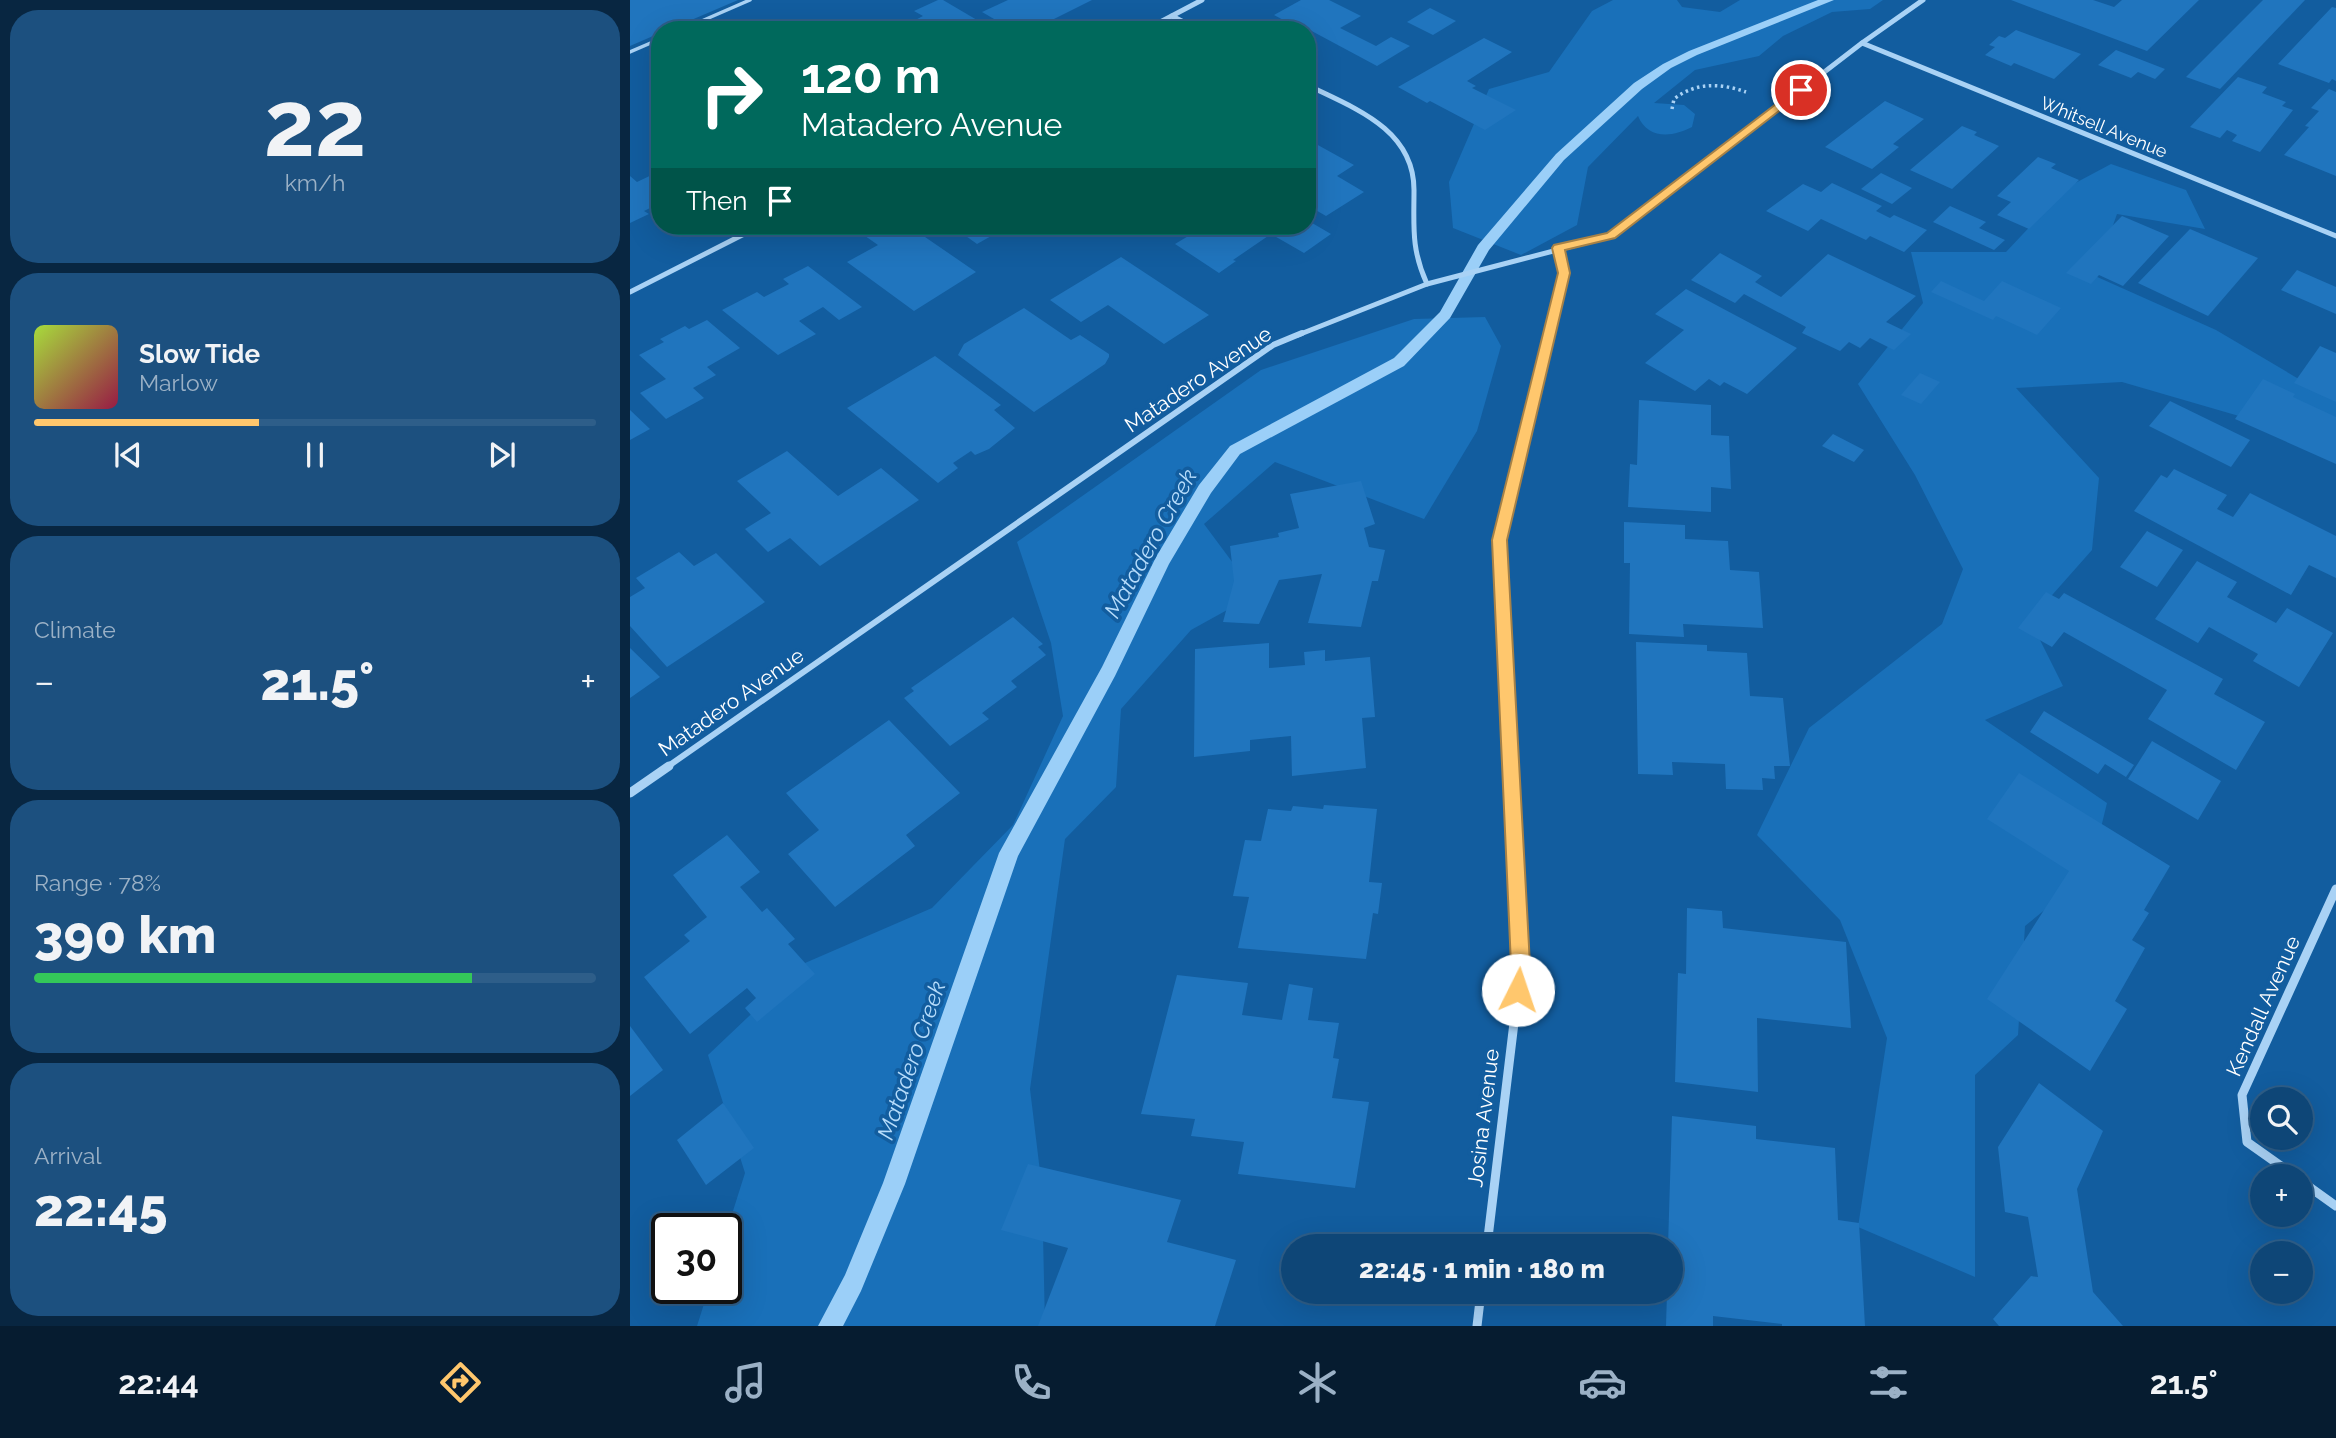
<!DOCTYPE html>
<html lang="en">
<head>
<meta charset="utf-8">
<style>
  :root { --surface:#0e4677; --page:#1c507f; --text:#f1f3f6; --muted:#9bb1c6; --line:#2e5e89; --accent:#ffc76d }
  body { margin:0; font-family:Raleway,sans-serif; background:var(--page); color:var(--text); height:100vh; display:flex; flex-direction:column; font-size:26px; white-space:nowrap }
  * { box-sizing:border-box; margin:0 }
  p { font-size:23px; color:var(--muted) }
  .icon { flex:none; width:38px; height:38px; fill:none; stroke:currentColor; stroke-width:2; stroke-linecap:round; stroke-linejoin:round }
  .map { position:relative; flex:1; overflow:hidden }
  .details { display:flex; flex-direction:column; gap:10px; padding:10px; background:#082641; width:630px }
  .details>* { flex:none }
  .guide { position:absolute; left:21px; top:21px; width:665px; height:214px; border-radius:28px; box-shadow:0 7px 28px #0002,0 0 0 2px var(--line); background:#00695c; color:#fff; overflow:hidden }
  .controls { position:absolute; left:1620px; top:1087px; display:grid; gap:14px }
  .controls a { display:grid; place-items:center; width:63px; height:63px; border-radius:50%; background:var(--surface); box-shadow:0 7px 28px #0002,0 0 0 2px var(--line); font-size:35px }
  .speed { position:absolute; left:21px; top:1213px; display:flex; gap:14px; font-size:35px; font-weight:700; text-align:center }
  .speed>* { display:grid; place-content:center; width:91px; height:91px; border-radius:50%; background:var(--surface); box-shadow:0 7px 28px #0002,0 0 0 2px var(--line); line-height:1 }
  .speed .limit { border:4px solid #111; border-radius:10px; background:#fff; color:#111 }
  .pin { position:absolute; display:grid; place-items:center; width:60px; height:60px; color:#fff; margin:-30px; border:4px solid #fff; border-radius:50%; box-shadow:0 2px 7px #0007 }
  .me { position:absolute; width:77px; margin:-38px; rotate:4deg; stroke-linejoin:round; filter:drop-shadow(0 0 5px #0008) }
  .turn { display:flex; align-items:center; gap:24px; height:147px; padding:0 35px; font-size:32px }
  .turn .icon { width:91px; height:91px; stroke-width:2.5 }
  .turn b { display:block; font-size:49px; line-height:60px }
  .then { display:flex; align-items:center; height:66px; padding:0 35px; background:#0003; gap:14px; font-size:26px }
  .big { font-size:52px; font-weight:800; line-height:1.1 }
  .details .widget { flex:1; display:flex; flex-direction:column; justify-content:center; gap:10px; min-width:0; padding:0 24px; border-radius:28px; background:var(--page) }
  .details .dial { align-items:center; gap:0 }
  .dial b { font-size:91px; line-height:1 }
  .song { display:flex; align-items:center; gap:21px }
  .cover { width:84px; height:84px; border-radius:10px; background:linear-gradient(135deg,hsl(80 70% 55%),hsl(340 70% 35%)) }
  .played { height:7px; border-radius:4px; background:linear-gradient(90deg,var(--accent) 40%,var(--line) 40%) }
  .keys { display:flex; justify-content:space-around; direction:ltr }
  .heat { display:flex; justify-content:space-between; align-items:center; font-size:38px; direction:ltr }
  .charge { height:10px; border-radius:5px; background:linear-gradient(90deg,#34c759 78%,var(--line) 0) }
  .trip { position:absolute; left:651px; top:1234px; width:402px; height:70px; border-radius:35px; background:var(--surface); box-shadow:0 7px 28px #0002,0 0 0 2px var(--line); font-weight:800; line-height:70px; text-align:center }
  .tab-bar { display:flex; height:112px; justify-content:space-around; align-items:center; background:#061c30; color:var(--muted) }
  .tab-bar .icon { width:49px; height:49px }
  .tab-bar .on { color:var(--accent) }
  .tab-bar b { font-size:32px; color:var(--text) }
  main { display:flex; flex:1; min-height:0 }
  .map>svg:first-child { display:block }
  .green { fill:#1970b9 }
  .lines { fill:none; stroke-linecap:round; stroke-linejoin:round }
  .stream { fill:#9bcff8; fill-rule:evenodd }
  .building { fill:#2075be }
  .path { stroke:#a9d2f5; stroke-width:3.5; stroke-dasharray:2.5 3.5; stroke-linecap:butt }
  .service { stroke:#a9d2f5; stroke-width:3.5 }
  .minor-far2 { stroke:#a9d2f5; stroke-width:5 }
  .minor-far1 { stroke:#a9d2f5; stroke-width:6 }
  .minor { stroke:#a9d2f5; stroke-width:9 }
  .route { fill:#ffc76d; stroke:#a68147; stroke-width:2 }
  .labels { text-anchor:middle; dominant-baseline:central; stroke-width:7; stroke-linejoin:round; paint-order:stroke }
  .far-street-label { font-size:18px; fill:#fff; stroke:#125d9f }
  .street-label { font-size:21px; fill:#fff; stroke:#125d9f }
  .water-label { font-size:23px; font-style:italic; fill:#b6dcfb; stroke:#125d9f }
</style>
</head>
<body>
<main>
<section class="details">
<div class="widget dial"><b>22</b><p>km/h</p></div>
<div class="widget">
<div class="song"><i class="cover"></i><div><b>Slow Tide</b><p>Marlow</p></div></div>
<div class="played"></div>
<div class="keys"><svg class="icon" aria-label="previous" viewBox="0 0 24 24"><path d="M18 5L8 12l10 7zM5 5v14"/></svg><svg class="icon" aria-label="pause" viewBox="0 0 24 24"><path d="M8 5v14M16 5v14"/></svg><svg class="icon" aria-label="next" viewBox="0 0 24 24"><path d="M6 5l10 7-10 7zM19 5v14"/></svg></div>
</div>
<div class="widget"><p>Climate</p>
<div class="heat"><a>−</a><b class="big">21.5°</b><a>+</a></div>
</div>
<div class="widget"><p>Range · 78%</p><b class="big">390 km</b><div class="charge"></div></div>
<div class="widget"><p>Arrival</p><b class="big">22:45</b></div>
</section>
<div class="map">
<svg width="1706" height="1326" viewBox="0 0 1706 1326">
  <rect width="100%" height="100%" fill="#125d9f"/>
  <!-- green -->
  <g class="green">
    <path d="M 983,0 L 1047,0 L 1052,7 L 1090,12 L 1110,0 L 1253,0 L 1240,9 L 1202,12 L 1153,36 L 1129,56 L 1065,70 L 1024,103 L 1054,105 L 1065,114 L 1062,127 C 1043,137 1018,140 1008,116 L 958,167 L 947,225 L 891,255 L 823,228 L 819,182 L 859,89 L 919,72 L 962,11 Z"/>
    <path d="M 1481,164 L 1556,190 L 1575,229 L 1487,214 L 1465,276 L 1586,330 L 1706,401 L 1706,441 L 1702,443 L 1492,382 L 1386,388 L 1469,478 L 1462,550 L 1400,620 L 1433,686 L 1355,720 L 1477,803 L 1460,873 L 1395,926 L 1388,1035 L 1345,1075 L 1345,1277 L 1228,1227 L 1257,1038 L 1210,920 L 1127,835 L 1179,728 L 1312,624 L 1333,569 L 1285,475 L 1228,384 L 1293,303 L 1281,252 L 1376,252 L 1436,188 Z"/>
    <path d="M 855,317 L 871,346 L 847,431 L 794,519 L 645,462 L 574,524 L 626,594 L 561,630 L 491,709 L 486,787 L 435,839 L 400,1089 L 412,1188 L 415,1326 L 67,1326 L 79,1288 L 96,1288 L 96,1233 L 115,1173 L 78,1055 L 175,963 L 302,908 L 383,825 L 433,716 L 421,643 L 387,542 L 631,370 L 784,319 Z"/>
  </g>
  <g class="lines">
    <!-- stream -->
    <path class="stream" d="M 1188,0 L 1204,0 L 1067,55 L 1041,68 L 1012,89 L 934,160 L 859,250 L 820,318 L 774,366 L 610,454 L 581,493 L 539,564 L 485,676 L 388,856 L 275,1184 L 231,1291 L 213,1326 L 188,1326 L 215,1275 L 253,1183 L 369,853 L 472,667 L 526,557 L 569,485 L 600,446 L 764,358 L 810,312 L 848,245 L 926,154 L 1004,83 L 1033,64 L 1059,51 Z"/>
  </g>
  <!-- building -->
  <g class="building">
    <path d="M 0,0 L 108,0 L 38,30 L 30,30 L 30,33 L 0,46 Z"/>
    <path d="M 308,0 L 313,0 L 364,30 L 249,30 L 264,23 L 272,27 L 293,16 L 284,11 Z"/>
    <path d="M 378,0 L 462,0 L 402,30 L 383,30 L 352,12 Z"/>
    <path d="M 671,0 L 699,0 L 731,16 L 710,28 L 746,46 L 761,37 L 780,46 L 747,66 L 663,21 L 659,23 L 644,15 Z"/>
    <path d="M 1381,0 L 1463,0 L 1484,7 L 1492,0 L 1569,0 L 1517,51 Z"/>
    <path d="M 1633,0 L 1675,0 L 1590,89 L 1556,77 Z"/>
    <path d="M 1702,7 L 1706,8 L 1706,81 L 1702,79 L 1699,83 L 1648,64 Z"/>
    <path d="M 800,8 L 826,21 L 803,35 L 777,22 Z"/>
    <path d="M 1386,30 L 1451,54 L 1424,79 L 1384,63 L 1381,66 L 1355,55 L 1365,47 L 1359,45 L 1369,36 L 1375,38 Z"/>
    <path d="M 854,38 L 882,52 L 837,81 L 846,86 L 842,88 L 886,110 L 855,130 L 800,101 L 797,103 L 768,87 Z"/>
    <path d="M 1486,50 L 1535,69 L 1525,79 L 1508,72 L 1501,78 L 1468,65 Z"/>
    <path d="M 1608,77 L 1637,87 L 1632,93 L 1656,102 L 1652,106 L 1663,110 L 1630,152 L 1602,141 L 1607,135 L 1597,130 L 1590,138 L 1560,127 Z"/>
    <path d="M 1699,89 L 1706,92 L 1706,176 L 1654,155 L 1679,127 L 1675,126 L 1689,111 L 1681,108 Z"/>
    <path d="M 1255,101 L 1294,119 L 1263,144 L 1269,147 L 1242,169 L 1195,147 Z"/>
    <path d="M 1332,126 L 1347,132 L 1344,135 L 1369,146 L 1322,189 L 1280,170 Z"/>
    <path d="M 677,139 L 724,165 L 707,176 L 734,192 L 696,216 L 677,205 Z"/>
    <path d="M 1408,157 L 1426,164 L 1421,168 L 1449,180 L 1399,229 L 1367,215 L 1381,202 L 1367,196 Z"/>
    <path d="M 30,171 L 30,203 L 14,211 L 19,214 L 0,223 L 0,176 L 7,182 Z"/>
    <path d="M 1251,173 L 1282,188 L 1262,204 L 1231,189 Z"/>
    <path d="M 1202,183 L 1252,206 L 1246,211 L 1260,218 L 1264,215 L 1297,230 L 1274,252 L 1240,236 L 1236,240 L 1191,219 L 1178,231 L 1136,211 L 1173,184 L 1191,192 Z"/>
    <path d="M 1320,206 L 1356,222 L 1349,228 L 1375,240 L 1364,250 L 1303,222 Z"/>
    <path d="M 1492,216 L 1539,236 L 1493,286 L 1469,275 L 1461,284 L 1436,273 Z"/>
    <path d="M 677,220 L 701,234 L 674,253 L 641,234 L 603,260 L 606,261 L 589,273 L 545,244 L 575,226 L 677,226 Z"/>
    <path d="M 238,226 L 279,226 L 346,272 L 284,311 L 217,262 L 248,245 L 228,231 Z"/>
    <path d="M 322,226 L 379,226 L 347,244 Z"/>
    <path d="M 479,226 L 511,226 L 495,236 Z"/>
    <path d="M 1560,229 L 1628,258 L 1578,316 L 1508,283 Z"/>
    <path d="M 1090,253 L 1132,276 L 1125,282 L 1151,297 L 1198,254 L 1286,296 L 1256,322 L 1281,334 L 1264,350 L 1240,338 L 1230,348 L 1219,342 L 1210,351 L 1172,333 L 1176,327 L 1114,294 L 1105,303 L 1061,280 Z"/>
    <path d="M 491,257 L 579,315 L 534,344 L 478,305 L 451,322 L 420,300 Z"/>
    <path d="M 178,266 L 232,307 L 209,320 L 193,307 L 169,321 L 186,334 L 148,355 L 92,310 L 127,292 L 134,297 L 159,284 L 153,279 Z"/>
    <path d="M 1667,270 L 1706,287 L 1706,314 L 1651,290 Z"/>
    <path d="M 1311,281 L 1354,301 L 1372,281 L 1431,308 L 1407,335 L 1366,316 L 1363,320 L 1301,292 Z"/>
    <path d="M 1056,289 L 1167,348 L 1117,394 L 1094,382 L 1090,386 L 1079,379 L 1065,391 L 1015,363 L 1054,330 L 1025,314 Z"/>
    <path d="M 394,308 L 441,340 L 450,335 L 479,354 L 479,357 L 475,364 L 404,412 L 328,355 L 334,344 Z"/>
    <path d="M 77,320 L 110,348 L 77,367 L 86,375 L 63,388 L 74,398 L 36,419 L 10,393 L 36,379 L 9,355 L 34,342 L 30,339 L 55,326 L 59,329 Z"/>
    <path d="M 1690,346 L 1706,353 L 1706,402 L 1664,383 Z"/>
    <path d="M 305,356 L 371,405 L 364,410 L 385,428 L 359,449 L 345,455 L 341,451 L 323,463 L 328,468 L 308,483 L 217,408 Z"/>
    <path d="M 1290,373 L 1310,382 L 1291,404 L 1271,395 Z"/>
    <path d="M 1633,379 L 1665,394 L 1663,397 L 1706,417 L 1706,464 L 1605,419 Z"/>
    <path d="M 1009,400 L 1081,405 L 1081,435 L 1099,436 L 1101,489 L 1081,487 L 1081,512 L 998,507 L 1000,464 L 1007,465 Z"/>
    <path d="M 1540,401 L 1620,440 L 1601,467 L 1519,426 Z"/>
    <path d="M 0,410 L 20,429 L 0,440 Z"/>
    <path d="M 1203,434 L 1234,450 L 1224,462 L 1192,446 Z"/>
    <path d="M 157,451 L 208,496 L 251,468 L 289,500 L 190,566 L 160,538 L 138,552 L 115,529 L 141,513 L 107,481 Z"/>
    <path d="M 1544,469 L 1597,495 L 1587,509 L 1603,517 L 1620,493 L 1706,536 L 1706,578 L 1679,565 L 1661,595 L 1504,511 L 1531,475 L 1537,478 Z"/>
    <path d="M 731,481 L 745,524 L 734,528 L 739,547 L 755,550 L 748,581 L 742,581 L 731,627 L 678,623 L 692,574 L 649,580 L 629,624 L 593,622 L 604,581 L 600,546 L 649,537 L 648,533 L 669,528 L 660,494 Z"/>
    <path d="M 994,522 L 1055,525 L 1055,539 L 1098,541 L 1100,570 L 1129,572 L 1133,628 L 1053,624 L 1054,637 L 999,634 L 1000,563 L 994,563 Z"/>
    <path d="M 1517,531 L 1553,550 L 1527,587 L 1490,567 Z"/>
    <path d="M 49,552 L 64,566 L 86,553 L 135,602 L 37,667 L 0,626 L 0,597 L 15,588 L 6,578 Z"/>
    <path d="M 1567,561 L 1607,582 L 1597,597 L 1646,623 L 1657,608 L 1703,633 L 1669,687 L 1623,661 L 1628,654 L 1579,627 L 1568,643 L 1525,619 Z"/>
    <path d="M 1416,592 L 1429,599 L 1434,593 L 1593,679 L 1584,694 L 1635,722 L 1606,770 L 1518,719 L 1537,690 L 1434,632 L 1422,647 L 1388,628 Z"/>
    <path d="M 383,617 L 413,644 L 408,647 L 416,655 L 381,681 L 387,687 L 352,713 L 359,719 L 320,746 L 274,698 L 284,691 L 281,688 Z"/>
    <path d="M 1006,642 L 1077,645 L 1077,651 L 1117,653 L 1120,696 L 1153,698 L 1160,766 L 1144,766 L 1145,779 L 1132,778 L 1133,790 L 1096,789 L 1095,764 L 1042,762 L 1043,775 L 1008,774 Z"/>
    <path d="M 639,643 L 639,668 L 675,665 L 674,652 L 695,650 L 695,661 L 740,657 L 745,717 L 732,718 L 736,768 L 662,776 L 661,736 L 620,740 L 620,751 L 564,757 L 565,649 Z"/>
    <path d="M 0,648 L 30,677 L 0,698 Z"/>
    <path d="M 1414,711 L 1504,765 L 1496,777 L 1475,764 L 1468,774 L 1400,732 Z"/>
    <path d="M 259,720 L 330,793 L 276,835 L 285,846 L 205,907 L 158,854 L 189,830 L 156,793 Z"/>
    <path d="M 1522,741 L 1591,781 L 1568,820 L 1498,779 Z"/>
    <path d="M 1389,773 L 1540,866 L 1514,910 L 1519,913 L 1502,940 L 1515,948 L 1485,1001 L 1497,1009 L 1460,1071 L 1357,999 L 1439,871 L 1357,819 Z"/>
    <path d="M 694,805 L 747,809 L 739,882 L 752,883 L 748,914 L 743,913 L 736,959 L 608,948 L 619,897 L 603,896 L 615,840 L 631,841 L 638,809 L 661,811 L 663,806 L 693,809 Z"/>
    <path d="M 97,835 L 130,872 L 110,887 L 132,912 L 137,908 L 165,939 L 158,944 L 185,974 L 127,1022 L 115,1008 L 126,998 L 117,988 L 60,1034 L 14,977 L 60,941 L 54,935 L 77,917 L 43,875 Z"/>
    <path d="M 1057,908 L 1092,911 L 1093,928 L 1216,942 L 1221,1028 L 1127,1018 L 1128,1092 L 1045,1082 L 1048,973 L 1056,974 Z"/>
    <path d="M 547,975 L 618,983 L 612,1015 L 652,1020 L 659,984 L 683,988 L 678,1020 L 709,1023 L 703,1058 L 709,1059 L 702,1098 L 739,1102 L 725,1188 L 608,1174 L 614,1142 L 561,1136 L 565,1119 L 511,1114 Z"/>
    <path d="M 0,1026 L 33,1070 L 0,1096 Z"/>
    <path d="M 1409,1083 L 1473,1131 L 1447,1189 L 1463,1292 L 1493,1326 L 1369,1326 L 1363,1319 L 1401,1276 L 1408,1277 L 1398,1217 L 1375,1212 L 1368,1147 Z"/>
    <path d="M 93,1103 L 124,1148 L 76,1185 L 47,1140 Z"/>
    <path d="M 1042,1116 L 1126,1126 L 1126,1139 L 1205,1148 L 1208,1220 L 1229,1223 L 1235,1326 L 1152,1326 L 1152,1324 L 1083,1316 L 1083,1326 L 1036,1326 L 1037,1292 L 1041,1292 L 1041,1246 L 1038,1246 Z"/>
    <path d="M 398,1164 L 551,1200 L 537,1242 L 606,1260 L 585,1326 L 408,1326 L 438,1248 L 371,1230 Z"/>
  </g>
  <g class="lines">
    <!-- path -->
    <path class="path" d="M 1042,109 L 1044,99 C 1066,82 1090,83 1116,92"/>
    <!-- service -->
    <g class="service">
      <path d="M 51,30 L 120,0"/>
      <path d="M 0,52 L 30,39"/>
    </g>
    <!-- minor-far2 -->
    <g class="minor-far2">
      <path d="M 542,16 L 569,30"/>
      <path d="M 515,30 L 572,0"/>
      <path d="M 1232,43 L 1706,236"/>
      <path d="M 677,85 C 724,108 784,129 784,190 C 784,227 781,249 797,284"/>
      <path d="M 0,292 L 130,226"/>
      <path d="M 668,335 L 797,284 L 981,236 L 1232,43 L 1293,0"/>
      <path d="M 919,335 L 934,273 L 928,248"/>
    </g>
    <!-- minor-far1 -->
    <g class="minor-far1">
      <path d="M 37,767 L 643,345 L 672,333"/>
      <path d="M 881,767 L 869,540 L 919,333"/>
    </g>
    <!-- minor -->
    <g class="minor">
      <path d="M 0,793 L 39,766"/>
      <path d="M 1665,1176 L 1617,1142 L 1612,1095 L 1706,889"/>
      <path d="M 1671,1181 L 1706,1206"/>
      <path d="M 857,1246 L 891,965 L 881,766"/>
      <path d="M 847,1326 L 851,1292"/>
    </g>
  </g>
  <!-- route -->
  <path class="route" d="M 1167,88 L 1176,90 L 985,238 L 935,250 L 940,273 L 877,540 L 900,965 L 894,997 L 888,999 L 881,997 L 878,990 L 881,965 L 862,540 L 928,273 L 922,248 L 924,245 L 977,233 Z"/>
  <g class="labels">
    <!-- far-street labels -->
    <g class="far-street-label">
      <text transform="translate(1474 127) rotate(22)">Whitsell Avenue</text>
    </g>
    <!-- street labels -->
    <g class="street-label">
      <text transform="translate(568 379) rotate(-34)">Matadero Avenue</text>
      <text transform="translate(101 702) rotate(-35)">Matadero Avenue</text>
      <text transform="translate(1633 1006) rotate(-66)">Kendall Avenue</text>
      <text transform="translate(853 1118) rotate(-83)">Josina Avenue</text>
    </g>
    <!-- water labels -->
    <g class="water-label">
      <text transform="translate(520 543) rotate(-61)">Matadero Creek</text>
      <text transform="translate(281 1060) rotate(-71)">Matadero Creek</text>
    </g>
  </g>
</svg>
<div class="controls">
<a><svg class="icon" aria-label="search" viewBox="0 0 24 24"><circle cx="10" cy="10" r="6"/><path d="M15 15l6 6"/></svg></a>
<a>+</a>
<a>−</a>
</div>
<div class="speed"><div class="limit">30</div></div>
<div class="pin" style="left:1171px;top:90px;background:#d93025"><svg class="icon" aria-label="arrive" viewBox="0 0 24 24"><path d="M6 21V4h12l-3 4 3 4H6"/></svg></div>
<svg class="me" style="left:888px;top:990px" viewBox="-20 -20 40 40"><circle r="19" fill="#fff"/><path d="M0-13L10 11 0 6-10 11z" fill="#ffc76d"/></svg>
<div class="trip">22:45 · 1 min · 180 m</div>
<div class="guide">
<div class="turn"><svg class="icon" aria-label="right" viewBox="0 0 24 24"><path d="M7 20v-9h11M14 6l5 5-5 5"/></svg><div><b>120 m</b>Matadero Avenue</div></div>
<div class="then">Then<svg class="icon" aria-label="arrive" viewBox="0 0 24 24"><path d="M6 21V4h12l-3 4 3 4H6"/></svg></div>
</div>
</div>
</main>
<nav class="tab-bar">
<b>22:44</b>
<svg class="icon on" aria-label="directions" viewBox="0 0 24 24"><path d="M12 3l9 9-9 9-9-9zM9 14v-3h6M13 9l2 2-2 2"/></svg>
<svg class="icon" aria-label="music" viewBox="0 0 24 24"><path d="M9 18V5l10-2v13"/><circle cx="6" cy="18" r="3"/><circle cx="16" cy="16" r="3"/></svg>
<svg class="icon" aria-label="phone" viewBox="0 0 24 24"><path d="M5 4h4l2 5-3 2q2 4 5 5l2-3 5 2v4C11 20 4 13 5 4z"/></svg>
<svg class="icon" aria-label="climate" viewBox="0 0 24 24"><path d="M12 3v18M4 7l16 10M4 17L20 7"/></svg>
<svg class="icon" aria-label="car" viewBox="0 0 24 24"><path d="M5 17H2v-5l4-1 3-4h7l3 4 3 1v5h-3M9 17h6M6 11h13"/><circle cx="7" cy="17" r="2"/><circle cx="17" cy="17" r="2"/></svg>
<svg class="icon" aria-label="filters" viewBox="0 0 24 24"><path d="M4 7h16M4 17h16"/><circle cx="9" cy="7" r="2"/><circle cx="15" cy="17" r="2"/></svg>
<b>21.5°</b>
</nav>
</body>
</html>
